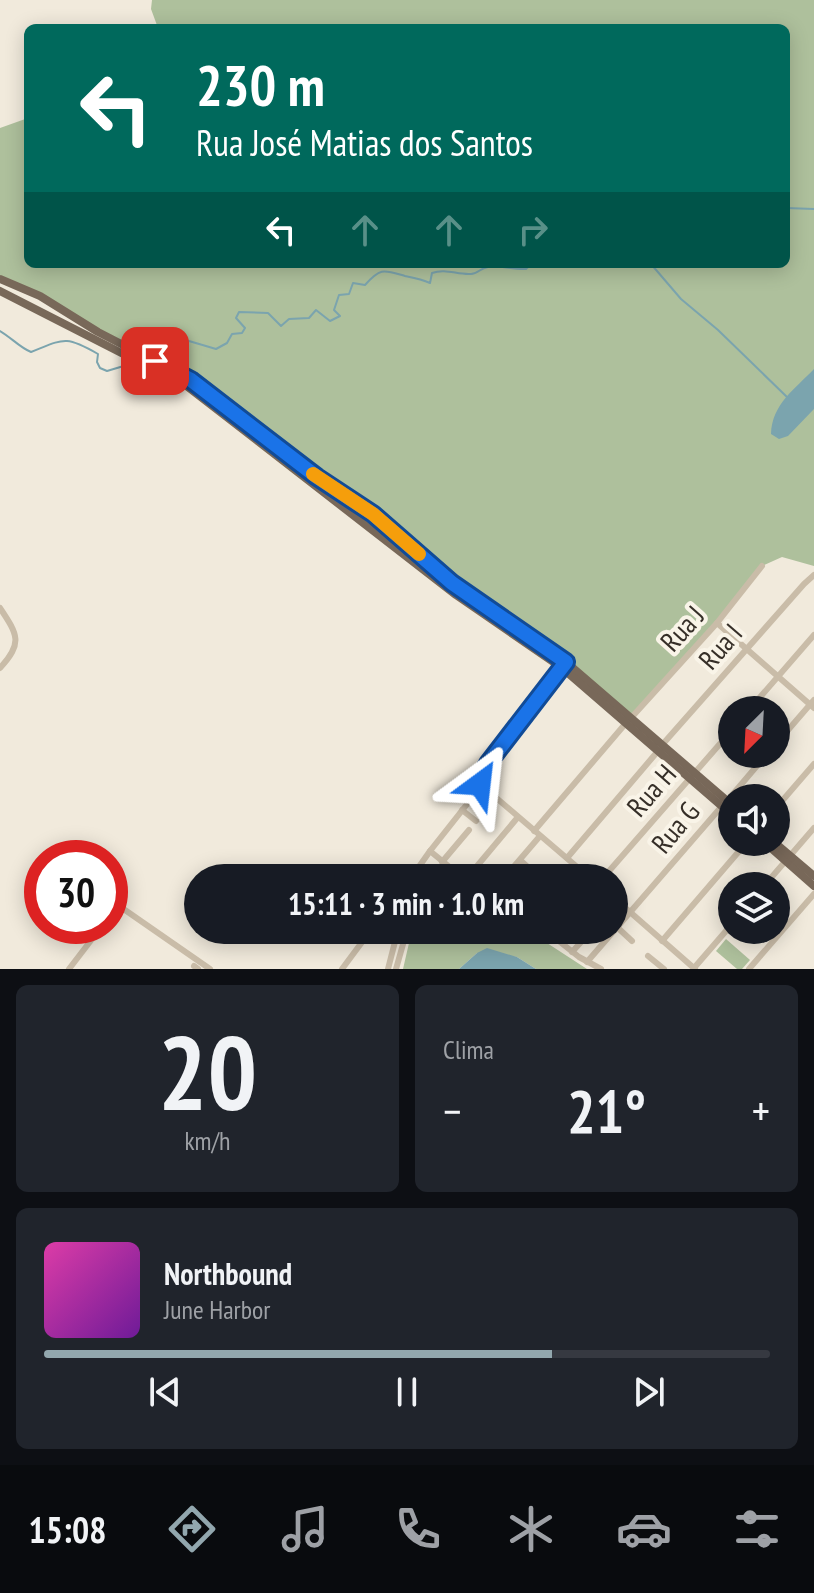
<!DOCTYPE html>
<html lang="pt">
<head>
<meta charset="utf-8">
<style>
  :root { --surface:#171b24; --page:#20242c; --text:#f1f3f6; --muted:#9ea1a6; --line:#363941; --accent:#92a7ae }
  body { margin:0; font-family:"PT Sans Narrow",sans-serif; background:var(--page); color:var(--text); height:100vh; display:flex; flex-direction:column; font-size:30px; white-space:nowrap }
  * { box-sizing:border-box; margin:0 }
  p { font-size:26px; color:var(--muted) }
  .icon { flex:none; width:44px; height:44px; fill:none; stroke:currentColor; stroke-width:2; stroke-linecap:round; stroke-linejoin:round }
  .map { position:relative; height:969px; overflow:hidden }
  .sheet { display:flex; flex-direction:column; gap:16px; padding:16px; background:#0d0f14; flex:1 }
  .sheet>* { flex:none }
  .banner { position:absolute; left:24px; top:24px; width:766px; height:244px; border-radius:12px; box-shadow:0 4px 20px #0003; background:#00695c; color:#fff; overflow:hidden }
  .needle { width:52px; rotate:204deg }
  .controls { position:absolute; left:718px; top:696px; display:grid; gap:16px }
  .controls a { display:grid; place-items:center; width:72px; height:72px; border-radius:50%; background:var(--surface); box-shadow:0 4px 20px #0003; font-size:40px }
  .speed { position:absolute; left:24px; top:840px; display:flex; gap:16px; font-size:40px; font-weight:700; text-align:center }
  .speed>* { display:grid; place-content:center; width:104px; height:104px; border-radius:50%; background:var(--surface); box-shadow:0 4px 20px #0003; line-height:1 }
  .speed .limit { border:12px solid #d22; background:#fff; color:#111 }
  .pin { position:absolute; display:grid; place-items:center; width:68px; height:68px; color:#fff; margin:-34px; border-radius:16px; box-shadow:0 4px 12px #0006 }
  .me { position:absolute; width:88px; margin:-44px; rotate:30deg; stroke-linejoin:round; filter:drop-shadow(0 0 6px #0008) }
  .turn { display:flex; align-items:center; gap:28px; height:168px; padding:0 40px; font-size:36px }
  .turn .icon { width:104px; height:104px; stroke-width:2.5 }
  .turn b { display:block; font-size:56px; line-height:68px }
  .lanes { display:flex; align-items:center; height:76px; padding:0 40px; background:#0003; justify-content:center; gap:40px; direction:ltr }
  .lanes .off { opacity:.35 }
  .big { font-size:60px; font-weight:700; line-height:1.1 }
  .sheet .card { flex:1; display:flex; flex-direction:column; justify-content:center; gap:12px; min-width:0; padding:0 28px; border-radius:12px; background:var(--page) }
  .sheet .dial { align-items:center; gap:0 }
  .dial b { font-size:104px; line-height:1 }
  .song { display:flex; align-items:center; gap:24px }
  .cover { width:96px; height:96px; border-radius:12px; background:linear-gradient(135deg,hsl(320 70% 55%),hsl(280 70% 35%)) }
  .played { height:8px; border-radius:4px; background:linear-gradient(90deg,var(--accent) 70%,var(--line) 70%) }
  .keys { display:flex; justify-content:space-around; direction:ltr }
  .heat { display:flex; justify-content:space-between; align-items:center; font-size:44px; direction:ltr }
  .sheet .tiles { flex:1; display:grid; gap:16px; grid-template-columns:1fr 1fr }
  .card:last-child { grid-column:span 2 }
  .trip { position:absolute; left:184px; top:864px; width:444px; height:80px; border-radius:40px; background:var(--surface); box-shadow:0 4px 20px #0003; font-weight:700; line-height:80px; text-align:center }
  .tabs { display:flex; height:128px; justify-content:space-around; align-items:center; background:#090b0e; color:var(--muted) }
  .tabs .icon { width:56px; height:56px }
  .tabs .selected { color:var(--accent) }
  .tabs b { font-size:36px; color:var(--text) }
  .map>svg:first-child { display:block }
  .green { fill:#aec09c }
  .water { fill:#7ba4ae }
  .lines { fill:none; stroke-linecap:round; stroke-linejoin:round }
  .stream { stroke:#7ba4ae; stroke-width:2 }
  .minor { stroke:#c9bca8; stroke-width:6 }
  .major { stroke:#786859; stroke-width:8 }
  .route-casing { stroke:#114b97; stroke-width:20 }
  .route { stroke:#1a73e8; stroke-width:14 }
  .slow { stroke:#f59e0b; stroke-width:14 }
  .labels { text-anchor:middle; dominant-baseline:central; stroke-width:8; stroke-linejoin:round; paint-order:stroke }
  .street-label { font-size:28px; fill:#362f28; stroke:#f9f4e8 }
</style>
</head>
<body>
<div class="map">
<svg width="814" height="969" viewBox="0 0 814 969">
  <rect width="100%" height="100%" fill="#f1eadc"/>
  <!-- green -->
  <g class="green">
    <path d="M 152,0 L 814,0 L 814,566 L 782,557 L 762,566 L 717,623 L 631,718 L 452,583 L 389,527 L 275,446 L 41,296 L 0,279 L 0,128 L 28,118 L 28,264 L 786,264 L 786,28 L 158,28 L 151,9 Z"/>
    <path d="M 412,930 L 527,930 L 587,969 L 536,969 L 517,957 L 477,953 L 459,969 L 403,969 Z"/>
    <path d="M 726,939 L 750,960 L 742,969 L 737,969 L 716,951 Z"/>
  </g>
  <!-- water -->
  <g class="water">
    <path d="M 814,369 L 814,409 L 788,436 L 779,439 L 771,434 C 772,404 795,389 814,369 Z"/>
    <path d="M 487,948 L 517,957 L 536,969 L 459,969 L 477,953 Z"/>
  </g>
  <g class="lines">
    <!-- stream -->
    <g class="stream">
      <path d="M 786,208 L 814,209"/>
      <path d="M 651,264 L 681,299 L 718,330 L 788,398"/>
      <path d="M 0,331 C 12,338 19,347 31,352 C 64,339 65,335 98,354 L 97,362 L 100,368 L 107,371 L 127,365"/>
      <path d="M 147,349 L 157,343 L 170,349 L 189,341 L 216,349 L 227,343 L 232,334 L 242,333 L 245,328 L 236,318 L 239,312 L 268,313 L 281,326 L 289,319 L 309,318 L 316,310 L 330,321 L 340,316 L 334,310 L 339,295 L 349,294 L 353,283 L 365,285 C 381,267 384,270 405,276 C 415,278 421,279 430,283 L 432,273 C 446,268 457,275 471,274 C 478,274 480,268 488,267 C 501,265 513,270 526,269 L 531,264"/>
    </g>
    <!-- minor -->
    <g class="minor">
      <path d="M 0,608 C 18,635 23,643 0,668"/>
      <path d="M 717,623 L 814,708"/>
      <path d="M 749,710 L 814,635"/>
      <path d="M 631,718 L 717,623 L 762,566"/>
      <path d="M 776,744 L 814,700"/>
      <path d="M 662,745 L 804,584 L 814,575"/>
      <path d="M 480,784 L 590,878"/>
      <path d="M 727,801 L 767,754"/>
      <path d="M 776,808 L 814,764"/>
      <path d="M 462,810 L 476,821"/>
      <path d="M 534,831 L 626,723"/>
      <path d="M 567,858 L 658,751"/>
      <path d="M 520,860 L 540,878"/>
      <path d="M 442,862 L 469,830"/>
      <path d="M 411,878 L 430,851"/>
      <path d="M 463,878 L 430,851 L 479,789 L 480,777 L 489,762 L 564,665"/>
      <path d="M 467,878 L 518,817"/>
      <path d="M 504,878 L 540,836"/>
      <path d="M 603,878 L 732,730"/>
      <path d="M 764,886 L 814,828"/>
      <path d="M 614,898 L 695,969"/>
      <path d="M 110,916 L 117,909 L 125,910 L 210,969"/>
      <path d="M 618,928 L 632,941"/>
      <path d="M 545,930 L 579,957 L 601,969"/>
      <path d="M 662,941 L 747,842"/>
      <path d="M 572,952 L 582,941"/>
      <path d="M 648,956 L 664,969"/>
      <path d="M 587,962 L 722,806"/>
      <path d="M 194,966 L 198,969"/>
      <path d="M 694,968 L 732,924"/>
      <path d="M 69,969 L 102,926"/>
      <path d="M 342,969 L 371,930"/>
      <path d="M 388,969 L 398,930"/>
      <path d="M 396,969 L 407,930"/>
      <path d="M 749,969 L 814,894"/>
    </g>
    <!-- major -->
    <g class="major">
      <path d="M 0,279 L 40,296 L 98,332 L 191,380 L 317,477 L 373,514 L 452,583 L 566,662 L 732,805"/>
      <path d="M 0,291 L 188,387 L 456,595 L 562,668 L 732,815"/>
      <path d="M 764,842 L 814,886"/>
      <path d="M 774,842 L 814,876"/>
    </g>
  </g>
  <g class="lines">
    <defs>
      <path id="route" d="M 155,361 L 191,380 L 317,477 L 373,514 L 452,583 L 566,662 L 489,762 L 480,777 L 480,784"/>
    </defs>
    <!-- route casing -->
    <use href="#route" class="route-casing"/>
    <!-- route -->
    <use href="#route" class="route"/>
    <!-- slow -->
    <path class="slow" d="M 313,474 L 373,514 L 419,554"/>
  </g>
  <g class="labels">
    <!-- street labels -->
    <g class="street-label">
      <text transform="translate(682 628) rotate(-48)">Rua J</text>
      <text transform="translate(720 646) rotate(-49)">Rua I</text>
      <text transform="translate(651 790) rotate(-49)">Rua H</text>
      <text transform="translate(675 827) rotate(-50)">Rua G</text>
    </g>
  </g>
</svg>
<div class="controls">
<a><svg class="needle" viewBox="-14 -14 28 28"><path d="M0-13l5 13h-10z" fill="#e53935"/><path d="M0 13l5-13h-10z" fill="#9ea1a6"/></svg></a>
<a><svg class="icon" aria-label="sound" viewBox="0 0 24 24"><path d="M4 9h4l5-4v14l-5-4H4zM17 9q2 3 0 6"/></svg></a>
<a><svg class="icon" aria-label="layers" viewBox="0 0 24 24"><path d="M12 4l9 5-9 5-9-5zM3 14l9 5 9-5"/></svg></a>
</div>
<div class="speed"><div class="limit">30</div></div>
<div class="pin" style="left:155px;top:361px;background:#d93025"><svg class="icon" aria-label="arrive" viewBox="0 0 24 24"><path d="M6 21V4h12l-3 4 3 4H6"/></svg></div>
<svg class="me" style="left:480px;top:784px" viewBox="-20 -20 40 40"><path d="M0-17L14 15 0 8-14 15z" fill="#1a73e8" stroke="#fff" stroke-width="4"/></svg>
<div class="trip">15:11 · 3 min · 1.0 km</div>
<div class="banner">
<div class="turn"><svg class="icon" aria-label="left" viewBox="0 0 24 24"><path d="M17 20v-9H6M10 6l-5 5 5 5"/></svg><div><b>230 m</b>Rua José Matias dos Santos</div></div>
<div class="lanes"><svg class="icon" aria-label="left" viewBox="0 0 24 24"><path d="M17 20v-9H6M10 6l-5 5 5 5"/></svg><svg class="icon off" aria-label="ahead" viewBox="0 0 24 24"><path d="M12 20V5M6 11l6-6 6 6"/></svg><svg class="icon off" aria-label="ahead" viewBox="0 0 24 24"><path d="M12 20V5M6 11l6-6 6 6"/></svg><svg class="icon off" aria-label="right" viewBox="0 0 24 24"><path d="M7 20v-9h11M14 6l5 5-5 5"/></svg></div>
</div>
</div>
<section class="sheet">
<div class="tiles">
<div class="card dial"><b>20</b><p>km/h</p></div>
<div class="card"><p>Clima</p>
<div class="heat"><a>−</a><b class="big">21°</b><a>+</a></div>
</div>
<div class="card">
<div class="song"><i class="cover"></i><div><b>Northbound</b><p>June Harbor</p></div></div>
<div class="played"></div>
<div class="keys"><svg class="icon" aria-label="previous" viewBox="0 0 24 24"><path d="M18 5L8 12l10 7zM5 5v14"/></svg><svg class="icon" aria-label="pause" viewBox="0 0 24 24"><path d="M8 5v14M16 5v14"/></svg><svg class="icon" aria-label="next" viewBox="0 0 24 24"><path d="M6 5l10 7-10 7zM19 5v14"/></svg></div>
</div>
</div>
</section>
<nav class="tabs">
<b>15:08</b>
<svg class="icon selected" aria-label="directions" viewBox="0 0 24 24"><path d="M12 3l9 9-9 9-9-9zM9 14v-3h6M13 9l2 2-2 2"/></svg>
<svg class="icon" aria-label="music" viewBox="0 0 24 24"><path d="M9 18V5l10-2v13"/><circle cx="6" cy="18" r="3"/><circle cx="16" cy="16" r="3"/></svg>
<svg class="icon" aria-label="phone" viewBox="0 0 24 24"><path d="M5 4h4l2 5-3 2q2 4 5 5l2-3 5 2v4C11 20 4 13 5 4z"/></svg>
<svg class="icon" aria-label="climate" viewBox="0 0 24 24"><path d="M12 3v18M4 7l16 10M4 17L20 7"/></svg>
<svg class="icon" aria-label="car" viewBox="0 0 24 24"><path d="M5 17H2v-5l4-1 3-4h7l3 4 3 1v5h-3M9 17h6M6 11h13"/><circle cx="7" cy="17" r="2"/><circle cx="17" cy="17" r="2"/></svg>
<svg class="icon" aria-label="filters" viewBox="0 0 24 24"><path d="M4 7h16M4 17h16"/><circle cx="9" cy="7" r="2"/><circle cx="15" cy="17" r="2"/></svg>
</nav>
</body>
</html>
